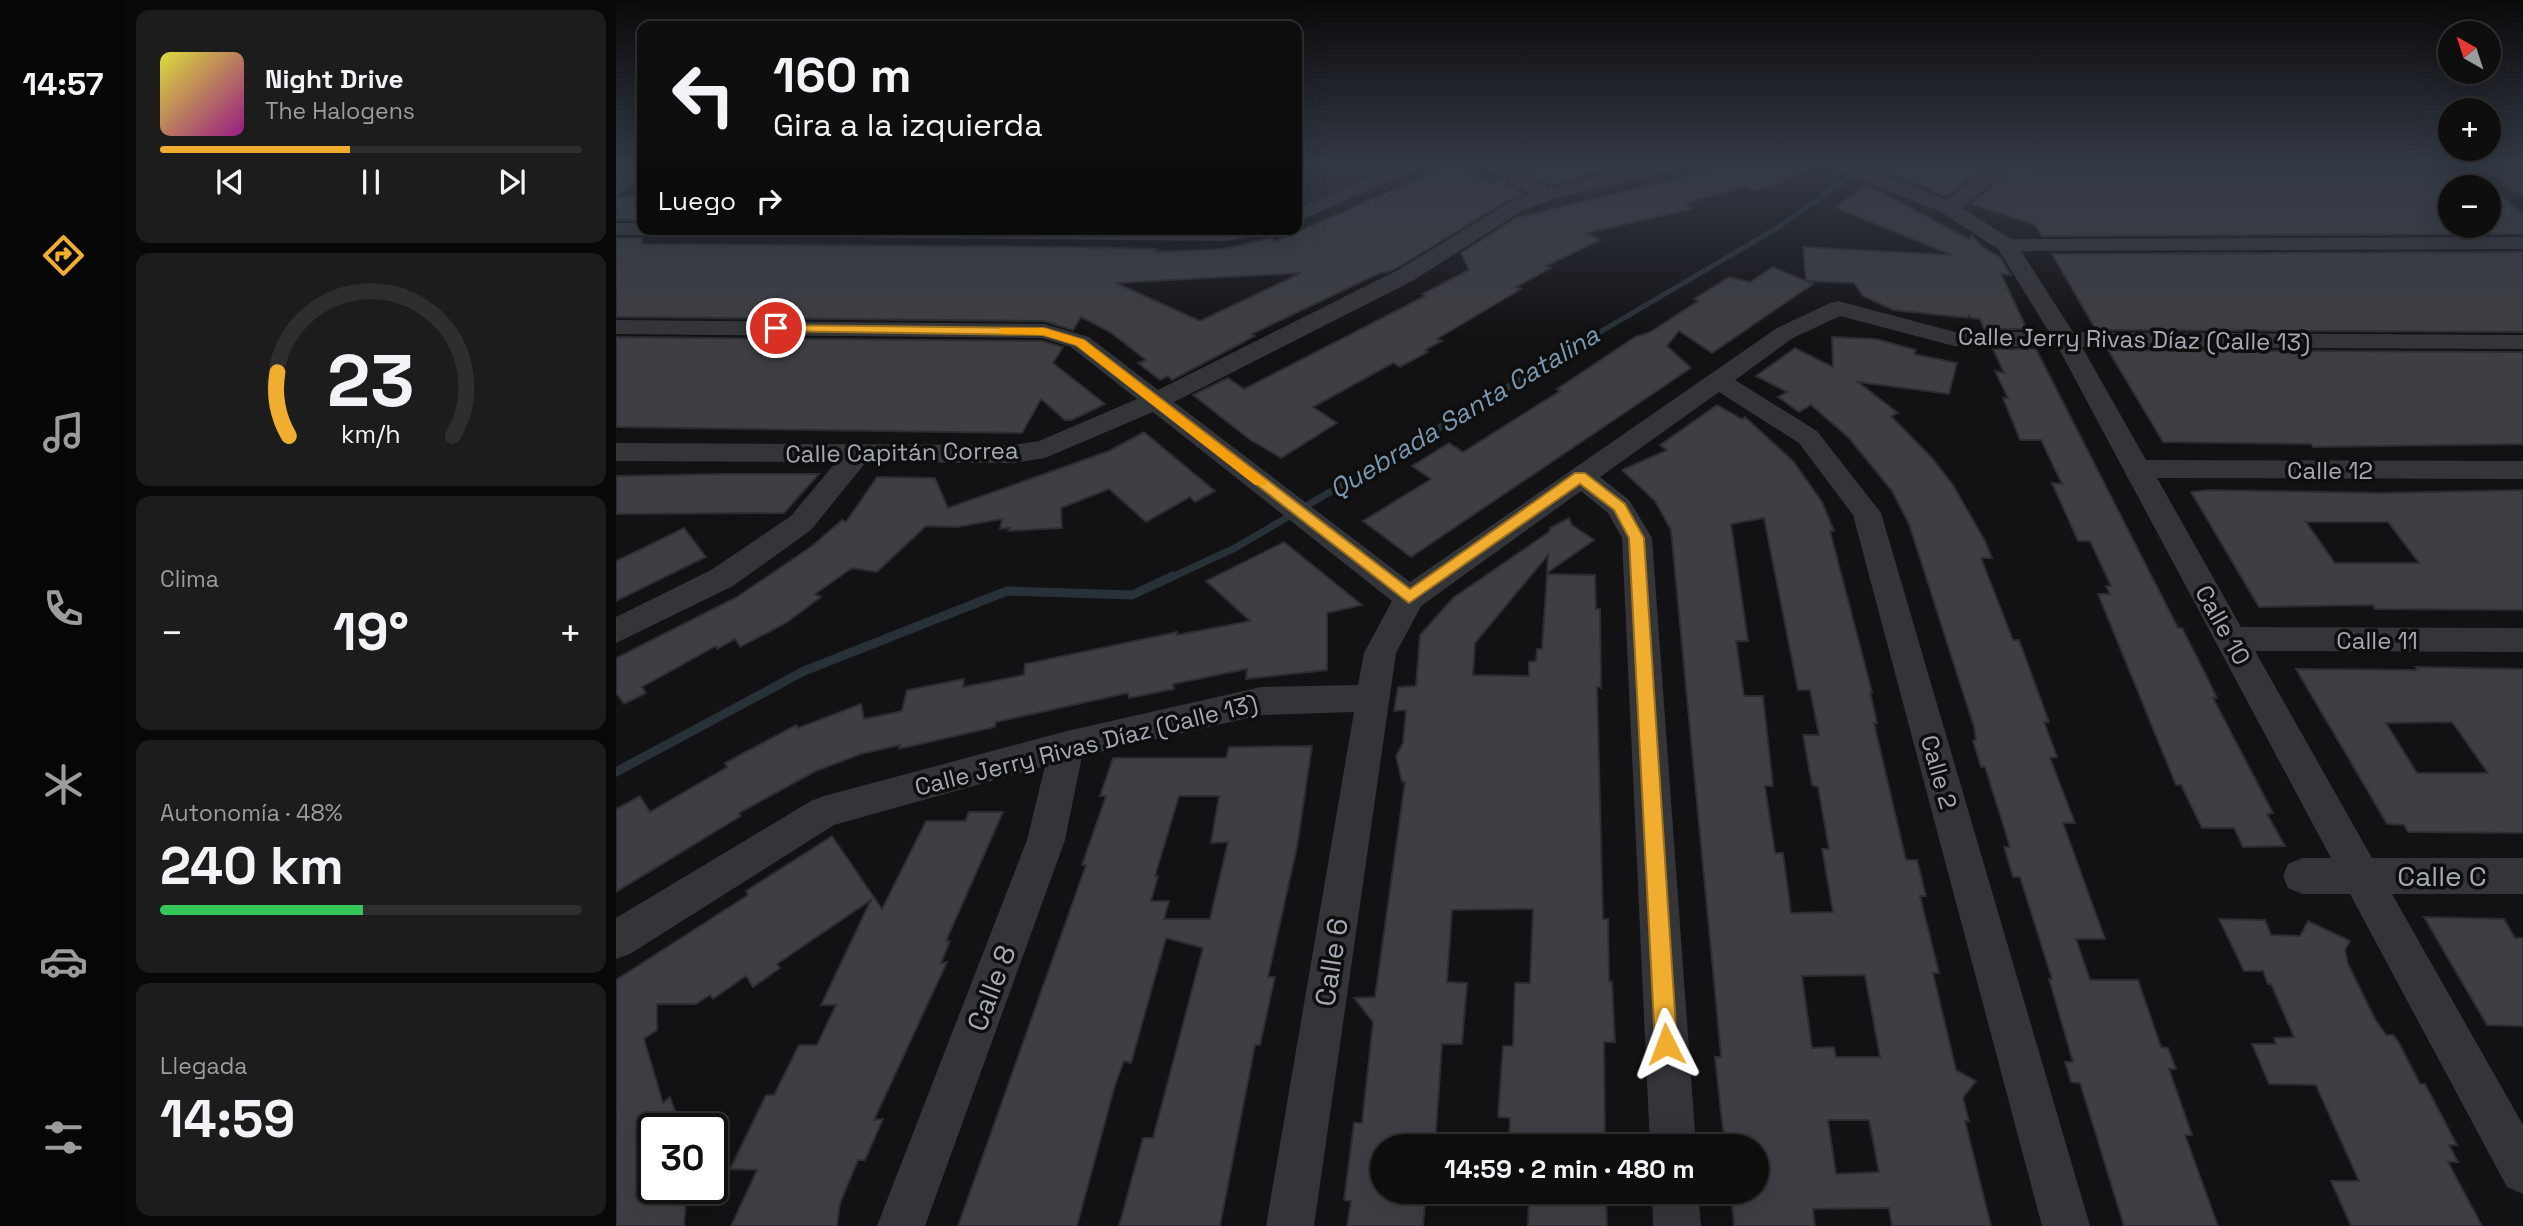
<!DOCTYPE html>
<html lang="es">
<head>
<meta charset="utf-8">
<style>
  :root { --surface:#0e0e0f; --page:#1c1c1d; --text:#f1f3f6; --muted:#9b9c9e; --line:#2e2e2f; --accent:#f0ad2f }
  body { margin:0; font-family:"Space Grotesk",sans-serif; background:var(--page); color:var(--text); height:100vh; display:flex; flex-direction:column; font-size:26px; white-space:nowrap }
  * { box-sizing:border-box; margin:0 }
  p { font-size:23px; color:var(--muted) }
  .icon { flex:none; width:38px; height:38px; fill:none; stroke:currentColor; stroke-width:2; stroke-linecap:round; stroke-linejoin:round }
  .map { position:relative; flex:1; overflow:hidden }
  .drawer { display:flex; flex-direction:column; gap:10px; padding:10px; background:#080808; width:490px }
  .drawer>* { flex:none }
  .hud { position:absolute; left:21px; top:21px; width:665px; height:214px; border-radius:14px; box-shadow:0 7px 28px #0002,0 0 0 2px var(--line); background:#0e0e0f; color:var(--text); overflow:hidden }
  .needle { width:46px; rotate:321deg }
  .buttons { position:absolute; left:1822px; top:21px; display:grid; gap:14px }
  .buttons a { display:grid; place-items:center; width:63px; height:63px; border-radius:50%; background:var(--surface); box-shadow:0 7px 28px #0002,0 0 0 2px var(--line); font-size:35px }
  .speed { position:absolute; left:21px; top:1113px; display:flex; gap:14px; font-size:35px; font-weight:700; text-align:center }
  .speed>* { display:grid; place-content:center; width:91px; height:91px; border-radius:50%; background:var(--surface); box-shadow:0 7px 28px #0002,0 0 0 2px var(--line); line-height:1 }
  .speed .limit { border:4px solid #111; border-radius:10px; background:#fff; color:#111 }
  .pin { position:absolute; display:grid; place-items:center; width:60px; height:60px; color:#fff; margin:-30px; border:4px solid #fff; border-radius:50%; box-shadow:0 2px 7px #0007 }
  .me { position:absolute; width:77px; margin:-38px; rotate:357deg; stroke-linejoin:round; filter:drop-shadow(0 0 5px #0008) }
  .turn { display:flex; align-items:center; gap:24px; height:147px; padding:0 21px; font-size:32px }
  .turn .icon { width:91px; height:91px; stroke-width:2.5 }
  .turn b { display:block; font-size:49px; line-height:60px }
  .then { display:flex; align-items:center; height:66px; padding:0 21px; background:#0003; gap:14px; font-size:26px }
  .big { font-size:52px; font-weight:700; line-height:1.1 }
  .drawer .tile { flex:1; display:flex; flex-direction:column; justify-content:center; gap:10px; min-width:0; padding:0 24px; border-radius:14px; background:var(--page) }
  .drawer .dial { align-items:center; gap:0 }
  .dial svg { height:182px; overflow:visible; fill:none; stroke:var(--line); stroke-width:7; stroke-linecap:round; text-anchor:middle }
  .dial text { fill:var(--text); stroke:none }
  .song { display:flex; align-items:center; gap:21px }
  .cover { width:84px; height:84px; border-radius:10px; background:linear-gradient(135deg,hsl(60 70% 55%),hsl(310 70% 35%)) }
  .played { height:7px; border-radius:4px; background:linear-gradient(90deg,var(--accent) 45%,var(--line) 45%) }
  .keys { display:flex; justify-content:space-around; direction:ltr }
  .heat { display:flex; justify-content:space-between; align-items:center; font-size:38px; direction:ltr }
  .charge { height:10px; border-radius:5px; background:linear-gradient(90deg,#34c759 48%,var(--line) 0) }
  .trip { position:absolute; left:754px; top:1134px; width:399px; height:70px; border-radius:35px; background:var(--surface); box-shadow:0 7px 28px #0002,0 0 0 2px var(--line); font-weight:700; line-height:70px; text-align:center }
  main { display:flex; flex:1; min-height:0 }
  .tabs { display:flex; flex-direction:column; width:126px; justify-content:space-around; align-items:center; background:#060606; color:var(--muted) }
  .tabs .icon { width:49px; height:49px }
  .tabs .on { color:var(--accent) }
  .tabs b { font-size:32px; color:var(--text) }
  .map>svg:first-child { display:block }
  .built { fill:#1f1f21 }
  .lines { fill:none; stroke-linecap:round; stroke-linejoin:round }
  .stream-far2 { stroke:#293138; stroke-width:5 }
  .stream-far1 { stroke:#293138; stroke-width:7 }
  .stream { stroke:#293138; stroke-width:9 }
  .building { fill:#3e3f44; stroke:#2c2d30; stroke-width:2; fill-rule:evenodd }
  .minor { fill:#343539; fill-rule:evenodd }
  .route { fill:#f0ad2f; stroke:#9c701f; stroke-width:2 }
  .slow { fill:#f59e0b }
  .labels { text-anchor:middle; dominant-baseline:central; stroke-width:7; stroke-linejoin:round; paint-order:stroke }
  .street-label { font-size:24px; fill:#a4a9b5; stroke:#0e0e0f }
  .water-label { font-size:26px; font-style:italic; fill:#7b98b0; stroke:#0e0e0f }
  .near-street-label { font-size:28px; fill:#a4a9b5; stroke:#0e0e0f }
</style>
</head>
<body>
<main>
<nav class="tabs">
<b>14:57</b>
<svg class="icon on" aria-label="directions" viewBox="0 0 24 24"><path d="M12 3l9 9-9 9-9-9zM9 14v-3h6M13 9l2 2-2 2"/></svg>
<svg class="icon" aria-label="music" viewBox="0 0 24 24"><path d="M9 18V5l10-2v13"/><circle cx="6" cy="18" r="3"/><circle cx="16" cy="16" r="3"/></svg>
<svg class="icon" aria-label="phone" viewBox="0 0 24 24"><path d="M5 4h4l2 5-3 2q2 4 5 5l2-3 5 2v4C11 20 4 13 5 4z"/></svg>
<svg class="icon" aria-label="climate" viewBox="0 0 24 24"><path d="M12 3v18M4 7l16 10M4 17L20 7"/></svg>
<svg class="icon" aria-label="car" viewBox="0 0 24 24"><path d="M5 17H2v-5l4-1 3-4h7l3 4 3 1v5h-3M9 17h6M6 11h13"/><circle cx="7" cy="17" r="2"/><circle cx="17" cy="17" r="2"/></svg>
<svg class="icon" aria-label="filters" viewBox="0 0 24 24"><path d="M4 7h16M4 17h16"/><circle cx="9" cy="7" r="2"/><circle cx="15" cy="17" r="2"/></svg>
</nav>
<section class="drawer">
<div class="tile">
<div class="song"><i class="cover"></i><div><b>Night Drive</b><p>The Halogens</p></div></div>
<div class="played"></div>
<div class="keys"><svg class="icon" aria-label="previous" viewBox="0 0 24 24"><path d="M18 5L8 12l10 7zM5 5v14"/></svg><svg class="icon" aria-label="pause" viewBox="0 0 24 24"><path d="M8 5v14M16 5v14"/></svg><svg class="icon" aria-label="next" viewBox="0 0 24 24"><path d="M6 5l10 7-10 7zM19 5v14"/></svg></div>
</div>
<div class="tile dial"><svg viewBox="0 0 100 80">
<path d="M14 69A42 42 0 1 1 86 69"/>
<path d="M14 69A42 42 0 0 1 9 41" stroke="#f0ad2f"/>
<text x="50" y="56" font-size="32" font-weight="700">23</text>
<text x="50" y="72" font-size="11">km/h</text>
</svg></div>
<div class="tile"><p>Clima</p>
<div class="heat"><a>−</a><b class="big">19°</b><a>+</a></div>
</div>
<div class="tile"><p>Autonomía · 48%</p><b class="big">240 km</b><div class="charge"></div></div>
<div class="tile"><p>Llegada</p><b class="big">14:59</b></div>
</section>
<div class="map">
<svg width="1907" height="1226" viewBox="0 0 1907 1226">
  <rect width="100%" height="100%" fill="#121214"/>
  <!-- built -->
  <path class="built" d="M 681,164 L 790,164 L 694,206 L 681,199 Z"/>
  <g class="lines">
    <!-- stream-far2 -->
    <path class="stream-far2" d="M 957,348 L 1161,228 L 1252,164"/>
    <!-- stream-far1 -->
    <path class="stream-far1" d="M 554,578 L 619,548 L 960,347"/>
    <!-- stream -->
    <path class="stream" d="M 0,772 L 188,671 L 391,591 L 516,595 L 557,576"/>
  </g>
  <!-- building -->
  <g class="building">
    <path d="M 0,164 L 26,164 L 26,178 L 0,197 L 26,197 L 26,220 L 0,220 Z"/>
    <path d="M 918,164 L 989,164 L 958,180 L 934,185 L 905,170 Z"/>
    <path d="M 1122,164 L 1192,164 L 1193,171 L 1161,180 L 1167,183 L 1136,191 L 1130,187 L 1069,203 L 1076,209 L 971,233 L 984,240 L 930,266 L 935,268 L 900,287 L 905,289 L 821,339 L 826,341 L 809,350 L 812,352 L 784,367 L 777,363 L 697,407 L 721,423 L 665,458 L 633,439 L 577,395 L 612,378 L 628,389 L 809,296 L 806,294 L 853,270 L 845,253 L 900,218 Z"/>
    <path d="M 1250,164 L 1372,164 L 1331,196 Z"/>
    <path d="M 1403,164 L 1433,174 L 1857,173 L 1907,214 L 1907,234 L 1426,236 L 1419,225 L 1355,204 ZM 1834,187 L 1872,187 L 1872,226 L 1834,226 Z"/>
    <path d="M 834,165 L 877,184 L 885,180 L 908,194 L 891,201 L 781,268 L 769,273 L 766,272 L 636,334 L 639,336 L 556,380 L 552,376 L 544,380 L 522,363 L 530,360 L 494,332 L 465,317 L 457,330 L 428,321 L 0,317 L 0,238 L 26,238 L 26,244 L 464,247 L 541,249 L 539,252 L 606,249 L 656,238 L 658,242 ZM 685,273 L 584,321 L 500,283 Z"/>
    <path d="M 1252,185 L 1354,240 L 1355,235 L 1366,247 L 1384,257 L 1395,275 L 1385,274 L 1411,329 L 1368,329 L 1364,319 L 1355,318 L 1353,315 L 1352,318 L 1277,310 L 1247,296 L 1238,283 L 1190,281 L 1187,247 L 1336,255 L 1218,207 Z"/>
    <path d="M 1907,252 L 1907,332 L 1480,330 L 1436,254 Z"/>
    <path d="M 1157,267 L 1197,284 L 1096,353 L 1063,331 L 1051,346 L 1075,368 L 795,557 L 747,521 L 815,479 L 796,466 L 833,443 L 847,452 L 944,391 L 941,389 L 1019,337 L 1034,332 L 1082,301 L 1078,299 L 1113,277 L 1134,282 Z"/>
    <path d="M 0,337 L 426,341 L 447,347 L 437,363 L 489,404 L 456,420 L 449,420 L 425,399 L 406,433 L 0,427 Z"/>
    <path d="M 1216,337 L 1260,339 L 1300,350 L 1298,354 L 1341,363 L 1333,394 L 1242,382 L 1282,413 L 1275,416 L 1316,458 L 1337,485 L 1369,541 L 1376,558 L 1365,558 L 1397,640 L 1403,640 L 1433,722 L 1428,722 L 1441,757 L 1434,758 L 1459,823 L 1447,823 L 1489,939 L 1460,939 L 1474,980 L 1522,980 L 1545,1047 L 1552,1048 L 1560,1069 L 1553,1069 L 1576,1135 L 1569,1135 L 1602,1226 L 1508,1226 L 1464,1083 L 1455,1082 L 1449,1062 L 1457,1062 L 1433,979 L 1436,979 L 1404,877 L 1397,877 L 1388,847 L 1394,847 L 1369,767 L 1365,767 L 1357,741 L 1360,740 L 1358,727 L 1293,524 L 1276,491 L 1233,438 L 1195,405 L 1183,412 L 1162,397 L 1171,392 L 1140,376 L 1179,348 L 1217,367 Z"/>
    <path d="M 1377,349 L 1420,349 L 1562,628 L 1566,628 L 1589,673 L 1601,698 L 1597,698 L 1657,813 L 1651,814 L 1669,846 L 1627,847 L 1618,828 L 1586,828 L 1565,785 L 1560,785 L 1482,594 L 1494,594 L 1490,586 L 1495,586 L 1474,541 L 1462,541 L 1436,483 L 1446,484 L 1425,440 L 1404,440 L 1387,398 L 1392,398 L 1379,371 L 1388,373 Z"/>
    <path d="M 1492,350 L 1907,352 L 1907,444 L 1697,447 L 1695,444 L 1547,442 Z"/>
    <path d="M 1101,405 L 1126,419 L 1129,417 L 1177,461 L 1206,502 L 1218,531 L 1214,531 L 1256,692 L 1254,692 L 1261,723 L 1258,723 L 1261,736 L 1290,860 L 1301,860 L 1310,896 L 1304,896 L 1323,973 L 1317,973 L 1340,1070 L 1360,1081 L 1347,1098 L 1353,1121 L 1349,1121 L 1375,1226 L 1276,1226 L 1273,1208 L 1197,1209 L 1199,1226 L 1118,1226 L 1115,1192 L 1141,1192 L 1141,1146 L 1110,1146 L 1106,1122 L 1099,1057 L 1105,1057 L 1103,1034 L 1055,530 L 1039,501 L 1006,470 L 1051,450 L 1044,445 ZM 1148,518 L 1182,690 L 1194,690 L 1203,735 L 1187,735 L 1196,785 L 1202,787 L 1213,849 L 1206,849 L 1217,912 L 1175,913 L 1167,853 L 1159,853 L 1149,786 L 1157,786 L 1147,696 L 1128,696 L 1120,641 L 1132,641 L 1115,524 ZM 1249,975 L 1264,1057 L 1220,1057 L 1218,1047 L 1196,1048 L 1186,976 ZM 1212,1120 L 1253,1120 L 1263,1172 L 1220,1174 Z"/>
    <path d="M 528,432 L 599,491 L 579,502 L 574,497 L 530,522 L 493,489 L 445,508 L 446,528 L 392,531 L 394,528 L 384,529 L 386,519 L 341,527 L 310,526 L 261,572 L 236,568 L 199,594 L 205,597 L 170,623 L 124,647 L 119,639 L 101,649 L 100,646 L 26,687 L 30,693 L 8,704 L 0,693 L 0,658 L 121,597 L 196,546 L 226,520 L 230,522 L 261,477 L 319,478 L 332,508 L 493,451 Z"/>
    <path d="M 102,474 L 203,474 L 168,513 L 0,514 L 0,476 Z"/>
    <path d="M 1593,490 L 1766,493 L 1907,490 L 1907,610 L 1759,609 L 1757,605 L 1643,607 L 1575,492 ZM 1690,522 L 1772,522 L 1803,563 L 1719,563 Z"/>
    <path d="M 953,518 L 956,525 L 978,540 L 931,573 L 932,555 L 859,643 L 857,675 L 913,676 L 913,662 L 920,661 L 921,649 L 926,649 L 931,574 L 979,575 L 980,609 L 984,609 L 985,688 L 981,687 L 987,919 L 992,919 L 993,982 L 996,982 L 999,1042 L 988,1042 L 989,1146 L 893,1146 L 894,1118 L 882,1117 L 887,1046 L 897,1046 L 899,983 L 914,983 L 917,909 L 836,910 L 831,982 L 851,983 L 846,1044 L 826,1044 L 819,1146 L 766,1146 L 766,1192 L 810,1192 L 807,1226 L 731,1226 L 735,1201 L 728,1200 L 738,1123 L 746,1123 L 757,1022 L 738,998 L 759,997 L 789,782 L 786,782 L 780,756 L 787,743 L 790,710 L 778,711 L 782,687 L 800,686 L 804,635 L 837,598 L 933,532 L 934,528 Z"/>
    <path d="M 68,528 L 90,557 L 0,601 L 0,561 Z"/>
    <path d="M 668,542 L 746,605 L 711,613 L 711,670 L 630,679 L 631,669 L 557,684 L 558,689 L 513,698 L 512,693 L 380,722 L 379,727 L 283,749 L 284,745 L 245,754 L 200,771 L 123,813 L 125,816 L 0,892 L 0,809 L 24,796 L 34,812 L 111,767 L 109,763 L 180,725 L 182,728 L 245,704 L 248,719 L 286,711 L 291,690 L 348,679 L 347,687 L 408,675 L 409,664 L 561,632 L 561,635 L 634,621 L 590,581 Z"/>
    <path d="M 1800,667 L 1907,669 L 1907,833 L 1792,832 L 1788,825 L 1771,824 L 1680,669 L 1802,670 ZM 1836,722 L 1872,773 L 1801,773 L 1770,723 Z"/>
    <path d="M 696,746 L 681,847 L 652,977 L 659,977 L 644,1045 L 639,1045 L 604,1226 L 503,1226 L 527,1138 L 537,1138 L 587,948 L 550,938 L 515,1063 L 508,1061 L 499,1085 L 461,1226 L 342,1226 L 470,865 L 466,865 L 490,796 L 484,796 L 497,758 L 610,758 L 613,747 ZM 563,796 L 603,796 L 595,843 L 612,842 L 594,919 L 548,919 L 553,901 L 535,901 L 542,876 L 539,876 Z"/>
    <path d="M 353,812 L 387,812 L 330,941 L 334,941 L 325,963 L 331,962 L 258,1120 L 267,1119 L 249,1160 L 242,1160 L 224,1203 L 221,1226 L 115,1226 L 141,1170 L 114,1169 L 150,1095 L 158,1095 L 183,1045 L 201,1045 L 220,1005 L 205,1005 L 255,900 L 161,964 L 164,968 L 137,987 L 130,976 L 97,999 L 94,995 L 80,1004 L 41,1004 L 41,1030 L 28,1039 L 47,1103 L 54,1097 L 65,1129 L 37,1129 L 37,1188 L 71,1188 L 68,1226 L 0,1226 L 0,980 L 132,895 L 130,891 L 216,836 L 266,909 L 310,821 L 349,821 Z"/>
    <path d="M 1808,917 L 1888,919 L 1899,938 L 1907,938 L 1907,1026 L 1871,1025 Z"/>
    <path d="M 1603,919 L 1649,920 L 1655,935 L 1684,936 L 1692,921 L 1734,941 L 1729,950 L 1732,964 L 1759,1019 L 1770,1035 L 1777,1035 L 1782,1041 L 1804,1084 L 1809,1084 L 1841,1145 L 1833,1145 L 1842,1162 L 1832,1162 L 1866,1226 L 1735,1226 L 1715,1181 L 1743,1181 L 1700,1085 L 1653,1084 L 1636,1044 L 1660,1044 L 1658,1038 L 1678,1037 L 1655,984 L 1652,984 L 1647,971 L 1628,971 Z"/>
    <path d="M 913,1192 L 990,1192 L 991,1226 L 912,1226 Z"/>
  </g>
  <g class="lines">
    <!-- minor -->
    <g class="minor">
      <path d="M 785,164 L 812,164 L 681,222 L 681,209 Z"/>
      <path d="M 862,164 L 887,164 L 934,188 L 1034,164 L 1070,164 L 1067,168 L 938,199 L 906,211 L 798,280 L 558,402 L 794,582 L 1161,328 L 1214,303 L 1222,301 L 1339,332 L 1433,332 L 1382,249 L 1325,212 L 1217,168 L 1214,164 L 1242,164 L 1330,200 L 1377,164 L 1400,164 L 1346,208 L 1395,239 L 1907,237 L 1907,249 L 1405,251 L 1457,332 L 1907,335 L 1907,349 L 1466,347 L 1530,460 L 1907,461 L 1907,479 L 1541,478 L 1625,627 L 1907,628 L 1907,652 L 1639,651 L 1756,858 L 1907,858 L 1907,894 L 1776,894 L 1907,1125 L 1907,1194 L 1891,1187 L 1734,894 L 1686,894 L 1672,888 L 1667,876 L 1672,864 L 1686,858 L 1715,858 L 1442,347 L 1338,346 L 1224,316 L 1177,338 L 1119,380 L 1201,431 L 1265,513 L 1474,1226 L 1426,1226 L 1237,515 L 1183,443 L 1103,392 L 984,477 L 1013,500 L 1036,538 L 1080,1146 L 1034,1146 L 1006,538 L 992,513 L 965,491 L 805,606 L 780,653 L 698,1226 L 650,1226 L 738,712 L 645,715 L 466,756 L 449,840 L 309,1226 L 261,1226 L 411,840 L 429,766 L 218,825 L 14,954 L 0,959 L 0,918 L 195,801 L 208,796 L 451,731 L 645,687 L 742,685 L 748,653 L 776,601 L 537,412 L 429,458 L 397,463 L 250,462 L 195,530 L 117,586 L 0,643 L 0,617 L 95,570 L 175,516 L 220,462 L 0,461 L 0,443 L 397,445 L 423,441 L 521,399 L 455,347 L 426,338 L 0,334 L 0,320 L 428,324 L 473,337 L 542,390 L 782,270 L 892,203 L 914,194 Z"/>
      <path d="M 1864,164 L 1887,164 L 1907,179 L 1907,195 L 1900,193 Z"/>
      <path d="M 0,223 L 26,223 L 26,229 L 657,229 L 654,233 L 610,241 L 0,235 Z"/>
      <path d="M 1036,1192 L 1082,1192 L 1085,1226 L 1037,1226 Z"/>
    </g>
  </g>
  <!-- sky -->
  <linearGradient id="sky" x2="0" y2="1"><stop stop-color="#0a0a0b"/><stop offset="0.49" stop-color="#333945"/><stop offset="1" stop-color="#333945" stop-opacity="0"/></linearGradient>
  <rect width="1907" height="336" fill="url(#sky)"/>
  <!-- route -->
  <path class="route" d="M 160,325 L 428,328 L 468,340 L 794,589 L 959,473 L 969,473 L 1009,504 L 1028,538 L 1061,1044 L 1058,1052 L 1050,1055 L 1043,1052 L 1039,1044 L 1013,538 L 998,510 L 964,484 L 793,603 L 460,345 L 427,335 L 156,331 L 156,326 Z"/>
  <!-- slow -->
  <path class="slow" d="M 384,328 L 428,328 L 468,340 L 651,482 L 649,485 L 639,485 L 460,345 L 427,335 L 388,334 L 384,333 Z"/>
  <g class="labels">
    <!-- street labels -->
    <g class="street-label">
      <text transform="translate(1518 339) rotate(1)">Calle Jerry Rivas Díaz (Calle 13)</text>
      <text transform="translate(286 452) rotate(-1)">Calle Capitán Correa</text>
      <text x="1714" y="470">Calle 12</text>
      <text transform="translate(1607 625) rotate(61)">Calle 10</text>
      <text x="1761" y="640">Calle 11</text>
      <text transform="translate(470 745) rotate(-14)">Calle Jerry Rivas Díaz (Calle 13)</text>
      <text transform="translate(1323 772) rotate(74)">Calle 2</text>
    </g>
    <!-- water labels -->
    <g class="water-label">
      <text transform="translate(848 412) rotate(-31)">Quebrada Santa Catalina</text>
    </g>
    <!-- near-street labels -->
    <g class="near-street-label">
      <text x="1826" y="876">Calle C</text>
      <text transform="translate(715 962) rotate(-81)">Calle 6</text>
      <text transform="translate(375 988) rotate(-69)">Calle 8</text>
    </g>
  </g>
</svg>
<div class="buttons">
<a><svg class="needle" viewBox="-14 -14 28 28"><path d="M0-13l5 13h-10z" fill="#e53935"/><path d="M0 13l5-13h-10z" fill="#9b9c9e"/></svg></a>
<a>+</a>
<a>−</a>
</div>
<div class="speed"><div class="limit">30</div></div>
<div class="pin" style="left:160px;top:328px;background:#d93025"><svg class="icon" aria-label="arrive" viewBox="0 0 24 24"><path d="M6 21V4h12l-3 4 3 4H6"/></svg></div>
<svg class="me" style="left:1050px;top:1044px" viewBox="-20 -20 40 40"><path d="M0-17L14 15 0 8-14 15z" fill="#f0ad2f" stroke="#fff" stroke-width="4"/></svg>
<div class="trip">14:59 · 2 min · 480 m</div>
<div class="hud">
<div class="turn"><svg class="icon" aria-label="left" viewBox="0 0 24 24"><path d="M17 20v-9H6M10 6l-5 5 5 5"/></svg><div><b>160 m</b>Gira a la izquierda</div></div>
<div class="then">Luego<svg class="icon" aria-label="right" viewBox="0 0 24 24"><path d="M7 20v-9h11M14 6l5 5-5 5"/></svg></div>
</div>
</div>
</main>
</body>
</html>
